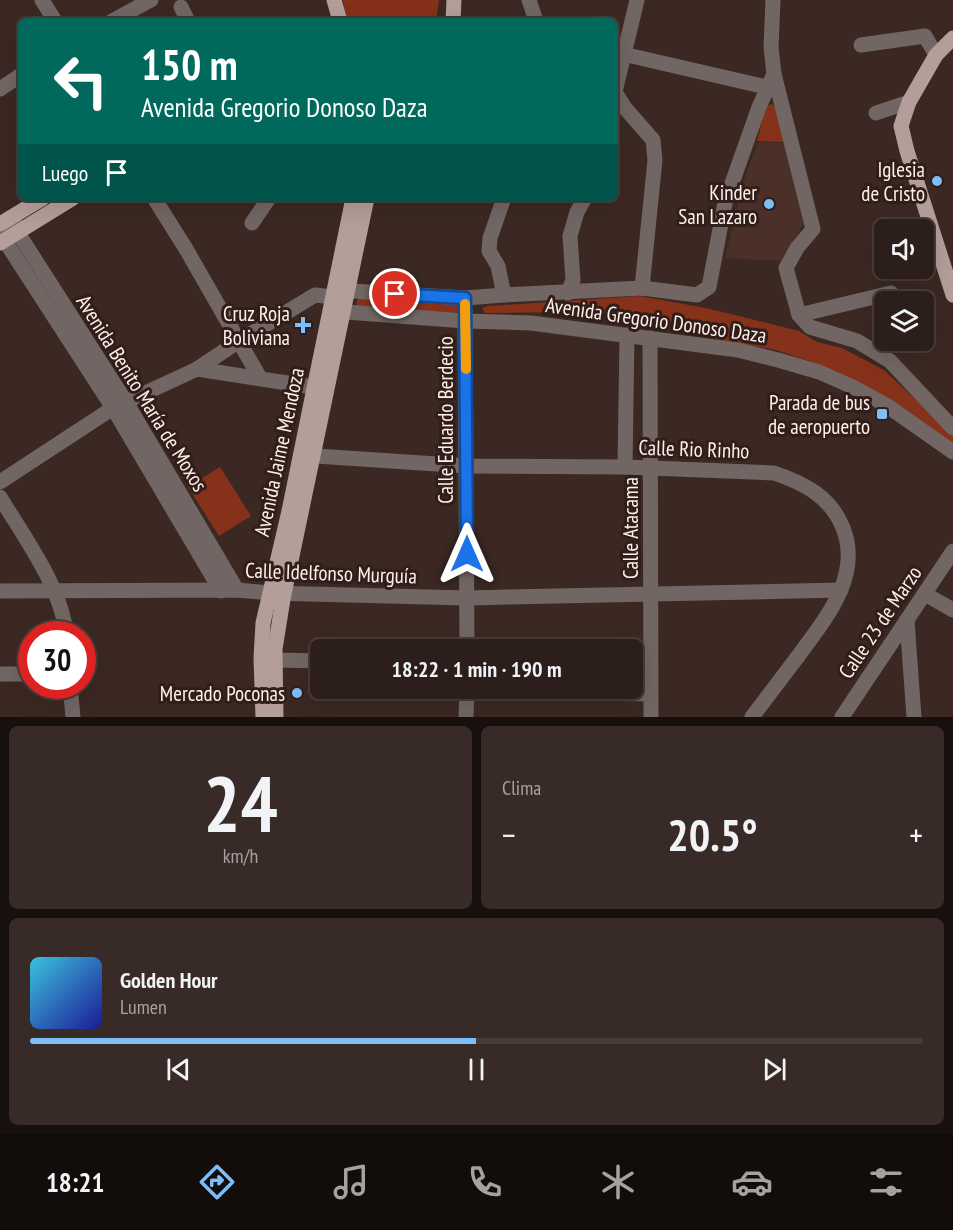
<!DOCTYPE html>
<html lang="es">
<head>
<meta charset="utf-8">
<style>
  :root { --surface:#2c1e1a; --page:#382b27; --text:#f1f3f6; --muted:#a6a2a2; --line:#483c39; --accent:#7bbef8 }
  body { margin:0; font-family:"PT Sans Narrow",sans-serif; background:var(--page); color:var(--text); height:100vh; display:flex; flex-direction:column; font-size:22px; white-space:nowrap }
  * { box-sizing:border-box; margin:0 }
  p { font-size:20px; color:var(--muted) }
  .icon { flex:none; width:33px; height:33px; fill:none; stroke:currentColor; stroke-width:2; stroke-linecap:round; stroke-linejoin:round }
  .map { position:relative; height:717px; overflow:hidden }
  .details { display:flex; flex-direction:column; gap:9px; padding:9px; background:#18100e; flex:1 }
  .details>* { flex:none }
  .guide { position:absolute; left:18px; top:18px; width:600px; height:183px; border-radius:9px; box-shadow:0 6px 24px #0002,0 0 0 2px var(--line); background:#00695c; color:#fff; overflow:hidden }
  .buttons { position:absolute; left:874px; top:219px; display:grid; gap:12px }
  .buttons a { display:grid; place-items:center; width:60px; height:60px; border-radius:9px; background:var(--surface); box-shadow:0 6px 24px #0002,0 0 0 2px var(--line); font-size:30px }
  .speed { position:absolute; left:18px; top:621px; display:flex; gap:12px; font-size:30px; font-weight:700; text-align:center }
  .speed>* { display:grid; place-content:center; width:78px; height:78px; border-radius:50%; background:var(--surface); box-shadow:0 6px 24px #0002,0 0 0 2px var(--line); line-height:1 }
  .speed .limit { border:9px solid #d22; background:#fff; color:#111 }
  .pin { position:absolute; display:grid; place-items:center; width:51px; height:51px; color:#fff; margin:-26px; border:3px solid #fff; border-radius:50%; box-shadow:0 2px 6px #0007 }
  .me { position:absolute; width:66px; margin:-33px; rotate:0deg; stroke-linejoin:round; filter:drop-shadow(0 0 4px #0008) }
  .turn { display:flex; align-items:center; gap:21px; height:126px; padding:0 24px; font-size:27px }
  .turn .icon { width:78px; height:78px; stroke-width:2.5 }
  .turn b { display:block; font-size:42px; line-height:51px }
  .then { display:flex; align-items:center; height:57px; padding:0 24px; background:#0003; gap:12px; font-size:22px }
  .big { font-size:45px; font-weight:800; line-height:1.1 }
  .details .widget { flex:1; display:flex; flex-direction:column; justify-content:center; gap:9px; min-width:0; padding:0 21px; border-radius:9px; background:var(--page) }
  .details .dial { align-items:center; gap:0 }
  .dial b { font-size:78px; line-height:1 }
  .song { display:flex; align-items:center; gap:18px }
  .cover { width:72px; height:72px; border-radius:9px; background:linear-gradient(135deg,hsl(190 70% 55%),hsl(240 70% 35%)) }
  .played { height:6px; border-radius:3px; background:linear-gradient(90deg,var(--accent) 50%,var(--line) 50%) }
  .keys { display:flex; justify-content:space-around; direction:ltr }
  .heat { display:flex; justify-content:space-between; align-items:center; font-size:33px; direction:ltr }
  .details .tiles { flex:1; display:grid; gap:9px; grid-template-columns:1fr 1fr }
  .widget:last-child { grid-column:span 2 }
  .trip { position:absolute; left:310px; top:639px; width:333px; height:60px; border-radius:9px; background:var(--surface); box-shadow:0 6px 24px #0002,0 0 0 2px var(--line); font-weight:800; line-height:60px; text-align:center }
  .menu { display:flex; height:96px; justify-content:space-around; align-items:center; background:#120c0a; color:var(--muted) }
  .menu .icon { width:42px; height:42px }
  .menu .selected { color:var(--accent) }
  .menu b { font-size:27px; color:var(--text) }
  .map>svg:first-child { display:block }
  .built { fill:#4a3029 }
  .green { fill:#86311a }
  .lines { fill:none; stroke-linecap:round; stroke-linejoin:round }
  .minor { stroke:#716663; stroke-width:15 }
  .major { stroke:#b39e99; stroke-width:15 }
  .route-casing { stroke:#114b97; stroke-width:15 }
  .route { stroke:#1a73e8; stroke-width:10 }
  .slow { stroke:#f59e0b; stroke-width:10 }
  .poi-dot { fill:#7bbef8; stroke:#311e19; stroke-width:2 }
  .labels { text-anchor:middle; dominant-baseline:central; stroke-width:6; stroke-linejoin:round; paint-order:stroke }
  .poi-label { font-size:21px; fill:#fdf0ec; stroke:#311e19; text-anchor:end }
  .street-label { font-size:21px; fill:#fdf0ec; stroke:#311e19 }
</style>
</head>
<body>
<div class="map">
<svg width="953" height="717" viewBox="0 0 953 717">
  <rect width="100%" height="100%" fill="#3b2822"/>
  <!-- built -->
  <path class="built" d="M 758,142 L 786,143 L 805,222 L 780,261 L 725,258 L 742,186 Z"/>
  <!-- green -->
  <g class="green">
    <path d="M 343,0 L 439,0 L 436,21 L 347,21 Z"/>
    <path d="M 772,104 L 776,108 L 785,142 L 757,141 L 766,106 Z"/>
    <path d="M 360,295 L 458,305 L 458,310 L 455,313 L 359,308 L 356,303 Z"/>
    <path d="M 639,296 L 706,308 L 799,331 L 817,342 L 842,348 L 884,370 L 953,434 L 953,446 L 815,363 L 776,350 L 711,338 L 690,326 L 598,312 L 485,313 L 482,308 L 489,306 Z"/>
    <path d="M 220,467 L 251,516 L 219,536 L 188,487 Z"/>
  </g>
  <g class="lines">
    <!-- minor -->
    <g class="minor">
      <path d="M 42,0 L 55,21"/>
      <path d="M 529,0 L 536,21"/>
      <path d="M 773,0 L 771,47 L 774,74 L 813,229 L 797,248 L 786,268 L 799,315 L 810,327 L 857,341 L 890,361 L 953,428"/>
      <path d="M 181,7 L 188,21"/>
      <path d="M 112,21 L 151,0"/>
      <path d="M 861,45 L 925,36 L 936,55"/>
      <path d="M 623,54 L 766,87"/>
      <path d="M 0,89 L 21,75"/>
      <path d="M 615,92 L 625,108 L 653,140 L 655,160 L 642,288"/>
      <path d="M 615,92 L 637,0"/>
      <path d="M 876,113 L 909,102"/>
      <path d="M 154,198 L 186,249 L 260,378"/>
      <path d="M 504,198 L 490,238 L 489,251 L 498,266 L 504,295"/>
      <path d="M 12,217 L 18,233 L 126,402 L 237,590"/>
      <path d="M 252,223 L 269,198"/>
      <path d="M 0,228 L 5,241 L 113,408 L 221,591"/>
      <path d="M 336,290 L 465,298 L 504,295 L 642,288 L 697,295 L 709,287 L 725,203 L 759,107 L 774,74"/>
      <path d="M 568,293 L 573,280 L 570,236 L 577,212 L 585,198"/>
      <path d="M 465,310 L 467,650"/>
      <path d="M 333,311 L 465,321 L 531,323 L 738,350 L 778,360 L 819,372 L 853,387 L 886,405 L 953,452"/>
      <path d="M 799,315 L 891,293"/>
      <path d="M 650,338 L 651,717"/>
      <path d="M 197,369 L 326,389"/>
      <path d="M 301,455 L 467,466 L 625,467 L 774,473 C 804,483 831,497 843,528 C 862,576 826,618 799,655 C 783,676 768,696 752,717"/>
      <path d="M 625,467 L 627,335"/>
      <path d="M 0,482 L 113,408 L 197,369 L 239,341 L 315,295 L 333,297"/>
      <path d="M 0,497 C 24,537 62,588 66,634"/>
      <path d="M 0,591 L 237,590 L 270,593 L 467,598 L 841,590"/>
      <path d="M 925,594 L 953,610"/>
      <path d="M 907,621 L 914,717"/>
      <path d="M 275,660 L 321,661"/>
      <path d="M 0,674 L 32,674"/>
      <path d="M 70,686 L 73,717"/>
      <path d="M 467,691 L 650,694"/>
      <path d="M 466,717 L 467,688"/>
      <path d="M 842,717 L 953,551"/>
    </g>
    <!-- major -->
    <g class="major">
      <path d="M 334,0 L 340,21"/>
      <path d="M 453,21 L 454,0"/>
      <path d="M 953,38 L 936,55 L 909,102 L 901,126 L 907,151 L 953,295"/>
      <path d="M 0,224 L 43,198"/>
      <path d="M 0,243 L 73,198"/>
      <path d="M 263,717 L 261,658 L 263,623 L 289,511 L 353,198"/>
      <path d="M 276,717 L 275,649 L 283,599 L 367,198"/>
    </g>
  </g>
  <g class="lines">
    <defs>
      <path id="route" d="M 395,294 L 465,298 L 467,554"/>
    </defs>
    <!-- route casing -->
    <use href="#route" class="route-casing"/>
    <!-- route -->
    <use href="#route" class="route"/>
    <!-- slow -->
    <path class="slow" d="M 465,304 L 466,369"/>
  </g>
  <!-- markers -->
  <g class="poi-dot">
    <circle cx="937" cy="181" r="6"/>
    <circle cx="769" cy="204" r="6"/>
    <path d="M300 316h6v6h6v6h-6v6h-6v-6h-6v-6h6z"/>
    <rect x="876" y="408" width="12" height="12" rx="3"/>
    <circle cx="297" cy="693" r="6"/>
  </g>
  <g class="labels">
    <!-- poi labels -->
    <g class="poi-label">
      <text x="925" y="169">Iglesia<tspan x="925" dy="24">de Cristo</tspan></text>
      <text x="757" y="192">Kinder<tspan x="757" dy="24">San Lazaro</tspan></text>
      <text x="290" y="313">Cruz Roja<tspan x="290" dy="24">Boliviana</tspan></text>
      <text x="870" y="402">Parada de bus<tspan x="870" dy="24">de aeropuerto</tspan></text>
      <text x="285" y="693">Mercado Poconas</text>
    </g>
    <!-- street labels -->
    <g class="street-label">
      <text transform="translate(656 320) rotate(8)">Avenida Gregorio Donoso Daza</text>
      <text transform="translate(142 393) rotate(58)">Avenida Benito María de Moxos</text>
      <text transform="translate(445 420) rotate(-90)">Calle Eduardo Berdecio</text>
      <text transform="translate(694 449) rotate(2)">Calle Rio Rinho</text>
      <text transform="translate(279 452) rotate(-78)">Avenida Jaime Mendoza</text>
      <text transform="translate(630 528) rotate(-90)">Calle Atacama</text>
      <text transform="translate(331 573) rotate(2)">Calle Idelfonso Murguía</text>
      <text transform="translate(880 622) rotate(-56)">Calle 23 de Marzo</text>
    </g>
  </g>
</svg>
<div class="buttons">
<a><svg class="icon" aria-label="sound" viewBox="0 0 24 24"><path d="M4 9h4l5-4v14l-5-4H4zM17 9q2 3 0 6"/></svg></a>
<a><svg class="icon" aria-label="layers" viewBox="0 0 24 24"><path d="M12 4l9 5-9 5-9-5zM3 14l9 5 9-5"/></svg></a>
</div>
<div class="speed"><div class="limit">30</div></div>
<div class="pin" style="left:395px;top:294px;background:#d93025"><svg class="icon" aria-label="arrive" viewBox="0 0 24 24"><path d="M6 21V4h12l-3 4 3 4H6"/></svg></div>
<svg class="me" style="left:467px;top:554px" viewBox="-20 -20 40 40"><path d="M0-17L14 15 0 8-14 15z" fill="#1a73e8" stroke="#fff" stroke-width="4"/></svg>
<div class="trip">18:22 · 1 min · 190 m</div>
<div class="guide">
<div class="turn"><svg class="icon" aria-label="left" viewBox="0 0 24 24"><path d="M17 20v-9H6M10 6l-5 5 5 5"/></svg><div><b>150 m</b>Avenida Gregorio Donoso Daza</div></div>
<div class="then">Luego<svg class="icon" aria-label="arrive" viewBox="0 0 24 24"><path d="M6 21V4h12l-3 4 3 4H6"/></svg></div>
</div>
</div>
<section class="details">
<div class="tiles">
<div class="widget dial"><b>24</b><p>km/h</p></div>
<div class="widget"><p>Clima</p>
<div class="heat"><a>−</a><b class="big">20.5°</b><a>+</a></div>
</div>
<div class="widget">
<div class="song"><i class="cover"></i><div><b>Golden Hour</b><p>Lumen</p></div></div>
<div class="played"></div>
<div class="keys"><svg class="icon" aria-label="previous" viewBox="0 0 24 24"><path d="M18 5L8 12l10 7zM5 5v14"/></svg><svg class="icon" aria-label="pause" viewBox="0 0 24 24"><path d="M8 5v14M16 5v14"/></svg><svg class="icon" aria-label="next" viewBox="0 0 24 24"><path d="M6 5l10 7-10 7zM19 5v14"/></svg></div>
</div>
</div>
</section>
<nav class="menu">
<b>18:21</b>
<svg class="icon selected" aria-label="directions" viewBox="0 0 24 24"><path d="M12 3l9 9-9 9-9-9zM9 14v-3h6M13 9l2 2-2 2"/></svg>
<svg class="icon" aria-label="music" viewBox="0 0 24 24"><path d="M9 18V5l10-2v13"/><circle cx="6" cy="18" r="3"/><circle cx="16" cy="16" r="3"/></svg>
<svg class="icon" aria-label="phone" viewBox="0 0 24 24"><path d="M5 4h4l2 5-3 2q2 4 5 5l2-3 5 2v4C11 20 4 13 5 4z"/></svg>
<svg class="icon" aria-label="climate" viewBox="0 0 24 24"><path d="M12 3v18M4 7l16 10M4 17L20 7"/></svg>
<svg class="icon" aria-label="car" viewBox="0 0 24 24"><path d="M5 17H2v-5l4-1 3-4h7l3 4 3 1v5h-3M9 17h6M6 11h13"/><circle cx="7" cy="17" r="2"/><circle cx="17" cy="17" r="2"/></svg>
<svg class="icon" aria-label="filters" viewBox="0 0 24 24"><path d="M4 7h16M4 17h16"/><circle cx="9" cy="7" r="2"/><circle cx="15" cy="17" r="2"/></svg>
</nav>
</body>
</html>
